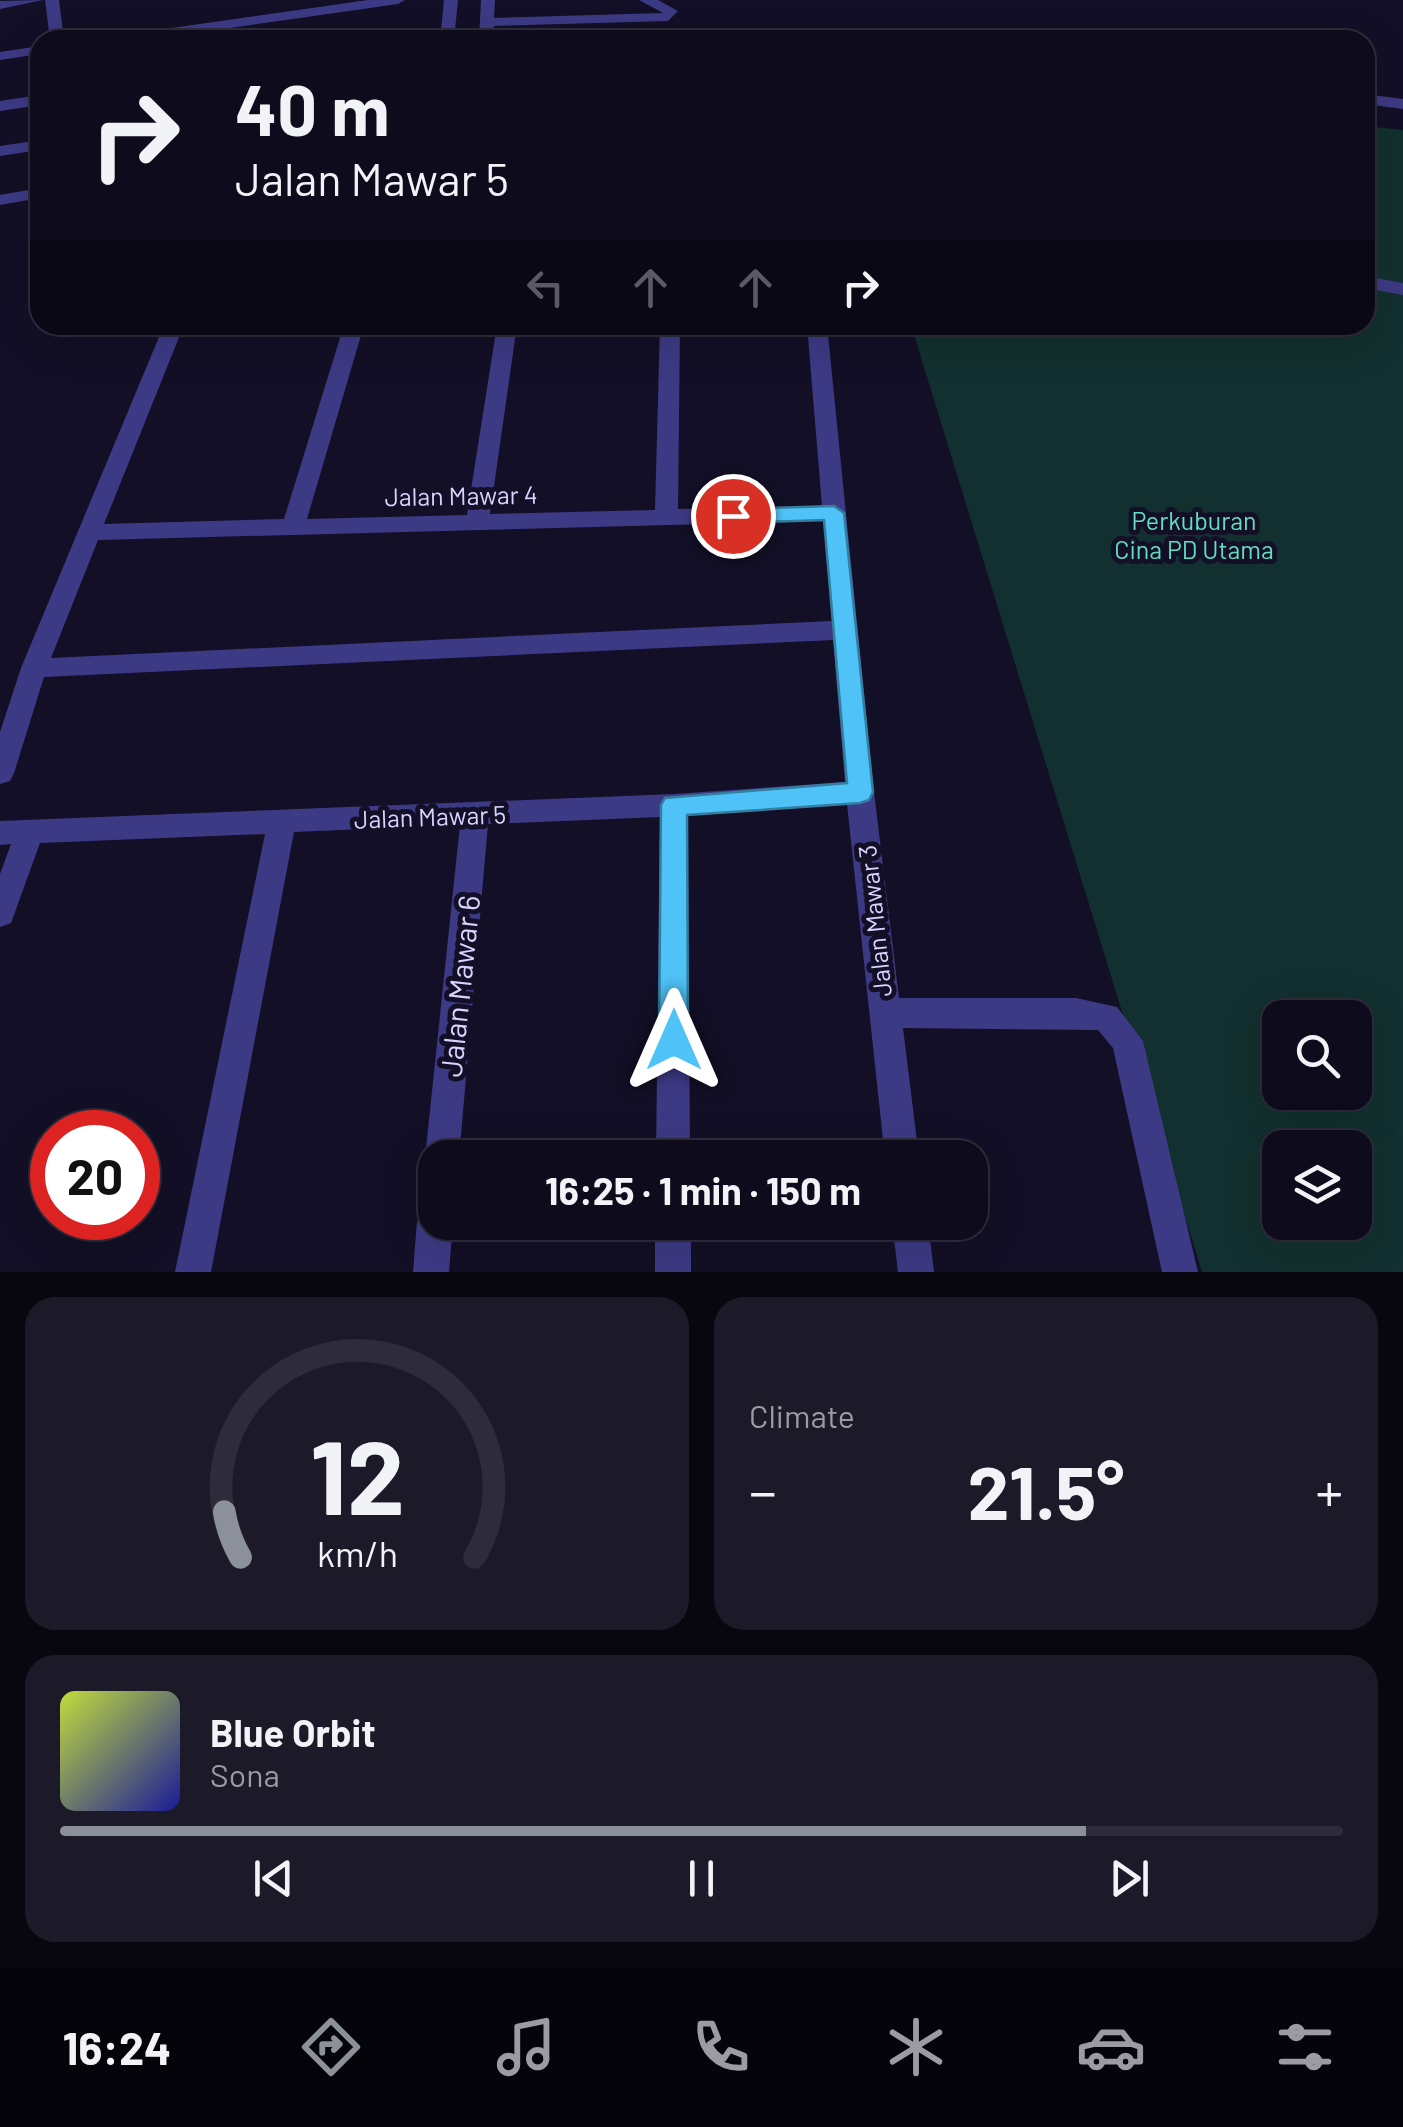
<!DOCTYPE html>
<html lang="en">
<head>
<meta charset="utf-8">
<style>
  :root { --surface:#0e0b1c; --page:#1c1929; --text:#f1f3f6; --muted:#9b9ba3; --line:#2e2b3b; --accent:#8c9099 }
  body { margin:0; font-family:Barlow,sans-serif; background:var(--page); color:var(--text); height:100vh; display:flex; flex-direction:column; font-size:38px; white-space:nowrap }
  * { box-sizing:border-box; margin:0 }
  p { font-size:32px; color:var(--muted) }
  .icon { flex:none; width:55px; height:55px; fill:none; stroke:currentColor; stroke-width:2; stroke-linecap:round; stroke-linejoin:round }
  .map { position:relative; height:1272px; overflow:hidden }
  .side { display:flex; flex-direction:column; gap:25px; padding:25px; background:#08060f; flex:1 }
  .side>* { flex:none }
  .banner { position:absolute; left:30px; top:30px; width:1345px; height:305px; border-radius:30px; box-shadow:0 10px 40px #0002,0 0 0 2px var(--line); background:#0e0b1c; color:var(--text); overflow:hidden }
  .buttons { position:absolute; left:1262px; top:1000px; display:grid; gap:20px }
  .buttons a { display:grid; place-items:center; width:110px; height:110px; border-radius:20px; background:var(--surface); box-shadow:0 10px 40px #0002,0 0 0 2px var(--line); font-size:50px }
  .speed { position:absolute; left:30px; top:1110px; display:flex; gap:20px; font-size:50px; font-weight:700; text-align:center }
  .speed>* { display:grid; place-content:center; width:130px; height:130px; border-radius:50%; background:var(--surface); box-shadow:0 10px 40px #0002,0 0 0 2px var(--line); line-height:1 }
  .speed .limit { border:15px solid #d22; background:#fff; color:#111 }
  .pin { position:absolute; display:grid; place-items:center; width:85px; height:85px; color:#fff; margin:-42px; border:5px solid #fff; border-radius:50%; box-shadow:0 2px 10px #0007 }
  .me { position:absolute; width:110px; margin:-55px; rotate:0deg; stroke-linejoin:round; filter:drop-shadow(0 0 8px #0008) }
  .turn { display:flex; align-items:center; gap:35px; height:210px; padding:0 40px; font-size:45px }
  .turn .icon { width:130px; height:130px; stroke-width:2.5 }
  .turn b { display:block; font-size:70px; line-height:85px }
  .lanes { display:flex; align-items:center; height:95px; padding:0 40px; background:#0003; justify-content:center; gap:50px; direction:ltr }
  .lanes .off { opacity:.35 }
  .big { font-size:75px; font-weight:700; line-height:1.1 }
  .side .card { flex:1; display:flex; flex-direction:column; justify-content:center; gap:15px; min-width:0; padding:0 35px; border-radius:30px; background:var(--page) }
  .side .dial { align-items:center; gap:0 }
  .dial svg { height:260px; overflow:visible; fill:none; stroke:var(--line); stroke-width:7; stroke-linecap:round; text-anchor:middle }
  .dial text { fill:var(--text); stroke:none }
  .song { display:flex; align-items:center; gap:30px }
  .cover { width:120px; height:120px; border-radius:15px; background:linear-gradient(135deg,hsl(70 70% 55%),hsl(240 70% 35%)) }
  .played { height:10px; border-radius:5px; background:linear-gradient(90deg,var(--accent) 80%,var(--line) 80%) }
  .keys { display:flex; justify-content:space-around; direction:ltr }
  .heat { display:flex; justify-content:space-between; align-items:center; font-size:55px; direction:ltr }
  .side .tiles { flex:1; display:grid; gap:25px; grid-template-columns:1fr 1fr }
  .card:last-child { grid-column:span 2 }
  .trip { position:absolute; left:418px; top:1140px; width:570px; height:100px; border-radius:30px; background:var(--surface); box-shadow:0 10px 40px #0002,0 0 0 2px var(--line); font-weight:700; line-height:100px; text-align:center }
  .dock { display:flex; height:160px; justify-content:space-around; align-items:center; background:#06040b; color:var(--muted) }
  .dock .icon { width:70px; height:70px }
  .dock .current { color:var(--accent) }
  .dock b { font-size:45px; color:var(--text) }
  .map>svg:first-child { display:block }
  .green { fill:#12302f; fill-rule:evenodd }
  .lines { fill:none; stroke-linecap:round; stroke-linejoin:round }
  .minor { fill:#3d3a85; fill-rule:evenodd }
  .route { fill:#4fc3f7; stroke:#337fa1; stroke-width:2.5 }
  .labels { text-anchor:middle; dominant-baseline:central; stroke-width:10; stroke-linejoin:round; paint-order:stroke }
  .street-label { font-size:25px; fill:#d9d4ff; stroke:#130f26 }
  .park-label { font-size:25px; fill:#5fe0c0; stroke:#130f26 }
  .near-street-label { font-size:30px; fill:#d9d4ff; stroke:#130f26 }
</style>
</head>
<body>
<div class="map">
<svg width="1403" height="1272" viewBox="0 0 1403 1272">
  <rect width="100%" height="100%" fill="#130f26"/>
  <!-- green -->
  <path class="green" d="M 1365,126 L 1403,130 L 1403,1272 L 1202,1272 L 911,325 L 1365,325 ZM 1280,1018 L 1355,1018 L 1355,1092 L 1280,1092 ZM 1280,1148 L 1355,1148 L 1355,1222 L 1280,1222 Z"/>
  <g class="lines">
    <!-- minor -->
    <g class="minor">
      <path d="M 43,0 L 0,9 L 0,1 Z"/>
      <path d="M 45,0 L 59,0 L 64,40 L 50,40 Z"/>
      <path d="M 368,0 L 405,0 L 398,4 L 146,40 L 108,40 L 115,36 Z"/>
      <path d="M 444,0 L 458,0 L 454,40 L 440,40 Z"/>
      <path d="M 481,0 L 495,0 L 494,18 L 663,13 L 639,0 L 658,0 L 678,11 L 668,21 L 494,26 L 493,40 L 479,40 Z"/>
      <path d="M 40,46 L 40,54 L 0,60 L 0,52 Z"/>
      <path d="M 1365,94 L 1403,99 L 1403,109 L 1365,104 Z"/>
      <path d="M 40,95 L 40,105 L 0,111 L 0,101 Z"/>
      <path d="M 40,140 L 40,150 L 0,156 L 0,146 Z"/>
      <path d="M 40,188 L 40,198 L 0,205 L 0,195 Z"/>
      <path d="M 1365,276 L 1403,283 L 1403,295 L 1365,288 Z"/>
      <path d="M 164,325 L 184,325 L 104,524 L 284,519 L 344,325 L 364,325 L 307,519 L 467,515 L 497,325 L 517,325 L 490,514 L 655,510 L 660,325 L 680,325 L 678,509 L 822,506 L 807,325 L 827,325 L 874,792 L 899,998 L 1076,998 L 1117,1007 L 1143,1041 L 1198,1272 L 1162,1272 L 1113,1048 L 1098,1030 L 903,1028 L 919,1158 L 885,1158 L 847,804 L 688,815 L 690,1158 L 656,1158 L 660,817 L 488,824 L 459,1158 L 435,1158 L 435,1172 L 425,1158 L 460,825 L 294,832 L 211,1272 L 175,1272 L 265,834 L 40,843 L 11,923 L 0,927 L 0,874 L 11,844 L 0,845 L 0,821 L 674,794 L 845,782 L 833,640 L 44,677 L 14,773 L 10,781 L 0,784 L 0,732 L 21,668 ZM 824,521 L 832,621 L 51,658 L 98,540 Z"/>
      <path d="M 435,1204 L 435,1222 L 453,1222 L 449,1272 L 413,1272 L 417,1222 L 423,1210 Z"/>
      <rect x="655" y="1222" width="36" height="50"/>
      <path d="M 892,1222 L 928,1222 L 934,1272 L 898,1272 Z"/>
    </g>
  </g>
  <!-- route -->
  <path class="route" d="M 834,506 L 844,513 L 873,792 L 869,800 L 860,803 L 687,815 L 688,1040 L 684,1050 L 674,1054 L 663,1050 L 659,1040 L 661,805 L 665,798 L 847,783 L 824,520 L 733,523 L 723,516 L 733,509 Z"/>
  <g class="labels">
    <!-- street labels -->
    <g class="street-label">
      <text transform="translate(461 495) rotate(-1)">Jalan Mawar 4</text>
      <text transform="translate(430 816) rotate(-2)">Jalan Mawar 5</text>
      <text transform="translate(874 921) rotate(-96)">Jalan Mawar 3</text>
    </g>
    <!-- park labels -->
    <g class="park-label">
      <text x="1194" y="520">Perkuburan<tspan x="1194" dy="29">Cina PD Utama</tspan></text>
    </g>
    <!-- near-street labels -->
    <g class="near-street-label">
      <text transform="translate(459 986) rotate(-84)">Jalan Mawar 6</text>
    </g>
  </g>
</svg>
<div class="buttons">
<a><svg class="icon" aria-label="search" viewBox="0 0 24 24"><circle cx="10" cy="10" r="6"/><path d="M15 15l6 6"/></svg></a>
<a><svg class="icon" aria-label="layers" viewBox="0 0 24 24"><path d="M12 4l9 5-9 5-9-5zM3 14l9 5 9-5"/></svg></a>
</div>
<div class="speed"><div class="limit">20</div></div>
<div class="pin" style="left:733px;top:516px;background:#d93025"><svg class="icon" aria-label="arrive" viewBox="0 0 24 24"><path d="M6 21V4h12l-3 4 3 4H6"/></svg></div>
<svg class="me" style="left:674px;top:1040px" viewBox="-20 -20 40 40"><path d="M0-17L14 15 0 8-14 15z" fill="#4fc3f7" stroke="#fff" stroke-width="4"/></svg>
<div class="trip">16:25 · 1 min · 150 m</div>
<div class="banner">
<div class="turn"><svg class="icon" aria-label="right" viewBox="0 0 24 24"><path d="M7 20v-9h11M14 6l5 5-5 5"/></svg><div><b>40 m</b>Jalan Mawar 5</div></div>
<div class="lanes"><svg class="icon off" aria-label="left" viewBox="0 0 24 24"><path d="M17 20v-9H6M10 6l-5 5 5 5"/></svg><svg class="icon off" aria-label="ahead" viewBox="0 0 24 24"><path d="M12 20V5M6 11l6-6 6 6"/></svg><svg class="icon off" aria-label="ahead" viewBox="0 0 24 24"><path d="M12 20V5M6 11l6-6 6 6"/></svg><svg class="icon" aria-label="right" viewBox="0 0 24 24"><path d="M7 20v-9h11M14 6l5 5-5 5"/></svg></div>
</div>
</div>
<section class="side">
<div class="tiles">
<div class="card dial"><svg viewBox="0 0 100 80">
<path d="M14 69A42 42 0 1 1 86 69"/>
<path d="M14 69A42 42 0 0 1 9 55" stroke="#8c9099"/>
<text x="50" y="56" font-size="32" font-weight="700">12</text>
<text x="50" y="72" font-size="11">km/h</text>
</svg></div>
<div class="card"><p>Climate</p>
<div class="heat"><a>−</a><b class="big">21.5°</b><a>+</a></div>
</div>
<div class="card">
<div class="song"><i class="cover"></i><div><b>Blue Orbit</b><p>Sona</p></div></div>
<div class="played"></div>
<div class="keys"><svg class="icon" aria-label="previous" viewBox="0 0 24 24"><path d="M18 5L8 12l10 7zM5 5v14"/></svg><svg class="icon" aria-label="pause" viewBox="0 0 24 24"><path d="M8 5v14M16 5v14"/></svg><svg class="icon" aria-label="next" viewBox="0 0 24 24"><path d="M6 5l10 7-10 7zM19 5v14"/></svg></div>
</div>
</div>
</section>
<nav class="dock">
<b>16:24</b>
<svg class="icon current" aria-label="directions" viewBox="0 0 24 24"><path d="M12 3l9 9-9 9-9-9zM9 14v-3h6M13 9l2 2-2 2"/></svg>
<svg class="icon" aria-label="music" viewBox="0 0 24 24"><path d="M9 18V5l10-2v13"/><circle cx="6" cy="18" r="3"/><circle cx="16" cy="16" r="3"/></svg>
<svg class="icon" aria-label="phone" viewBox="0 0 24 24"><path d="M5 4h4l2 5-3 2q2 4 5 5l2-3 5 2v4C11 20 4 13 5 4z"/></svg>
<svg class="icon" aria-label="climate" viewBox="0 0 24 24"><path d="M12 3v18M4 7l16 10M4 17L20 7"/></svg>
<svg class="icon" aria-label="car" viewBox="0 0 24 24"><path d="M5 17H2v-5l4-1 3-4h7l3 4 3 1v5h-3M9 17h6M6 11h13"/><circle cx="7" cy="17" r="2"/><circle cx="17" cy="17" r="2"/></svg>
<svg class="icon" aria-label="filters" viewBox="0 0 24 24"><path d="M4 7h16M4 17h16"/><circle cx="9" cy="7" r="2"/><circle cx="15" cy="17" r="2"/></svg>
</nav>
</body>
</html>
